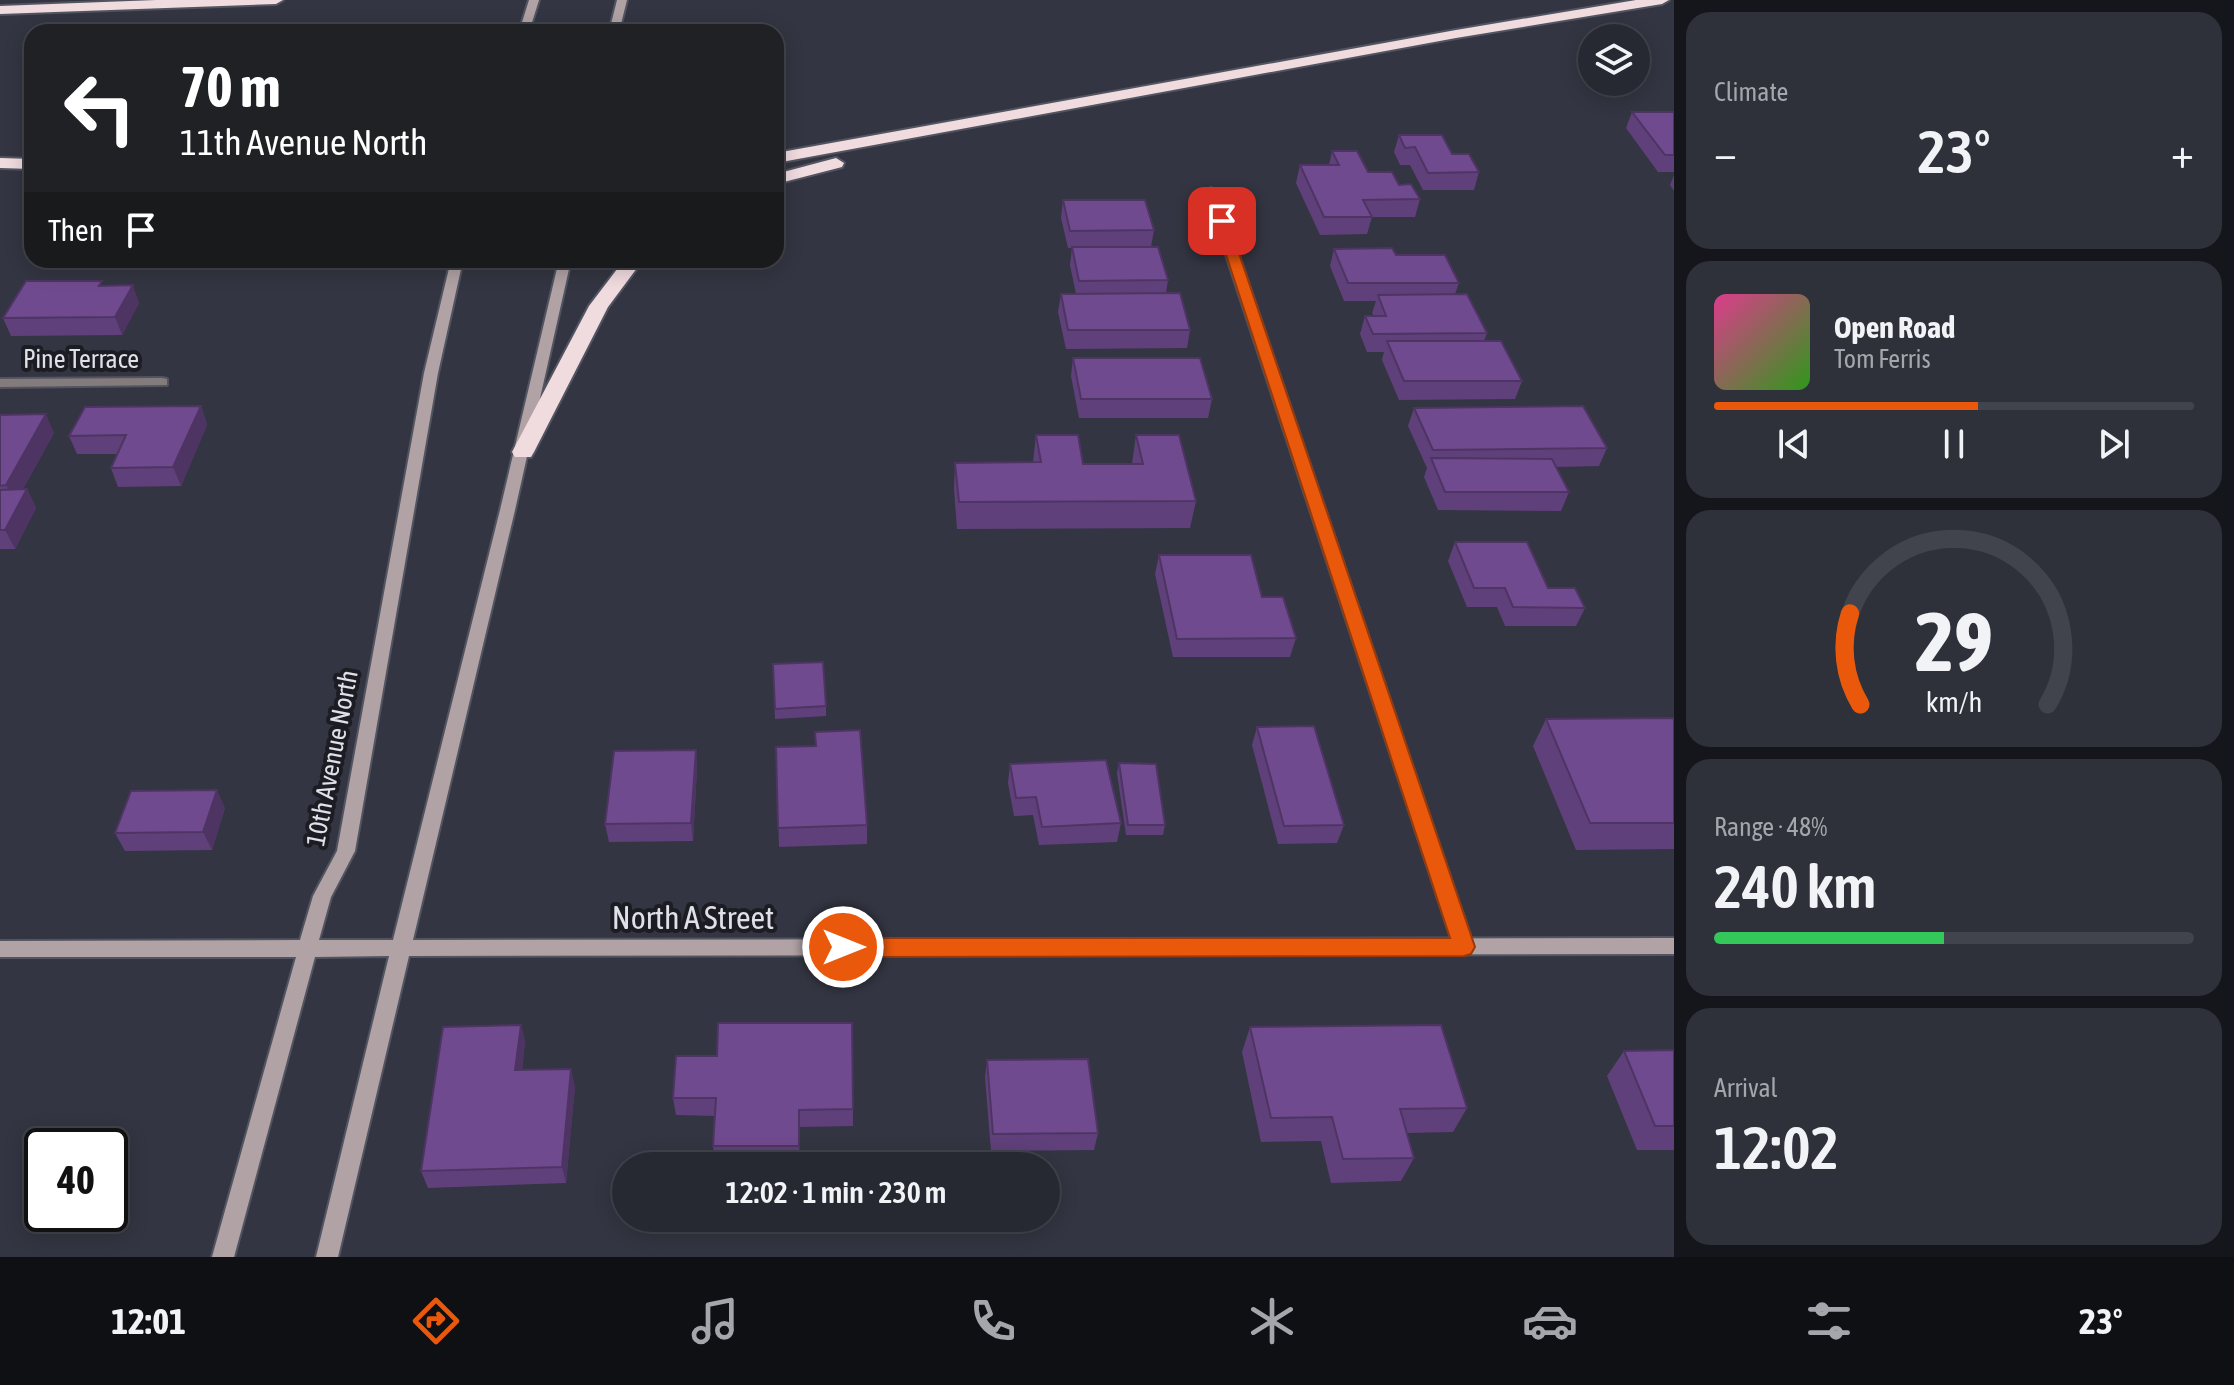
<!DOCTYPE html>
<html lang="en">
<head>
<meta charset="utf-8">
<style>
  :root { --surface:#262832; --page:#2e303a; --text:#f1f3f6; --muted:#a4a6ac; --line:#42444d; --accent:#ea580c }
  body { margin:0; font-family:"Asap Condensed",sans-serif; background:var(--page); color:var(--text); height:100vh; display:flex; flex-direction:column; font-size:30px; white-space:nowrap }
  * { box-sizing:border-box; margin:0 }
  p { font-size:26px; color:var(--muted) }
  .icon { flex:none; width:44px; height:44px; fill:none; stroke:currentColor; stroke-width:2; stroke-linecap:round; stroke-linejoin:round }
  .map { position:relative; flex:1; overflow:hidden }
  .panel { display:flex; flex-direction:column; gap:12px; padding:12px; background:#15161c; width:560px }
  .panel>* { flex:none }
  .hud { position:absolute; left:24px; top:24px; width:760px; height:244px; border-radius:24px; box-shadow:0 4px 20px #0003,0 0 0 2px var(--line); background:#202124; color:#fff; overflow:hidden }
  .controls { position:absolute; left:1578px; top:24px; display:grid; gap:16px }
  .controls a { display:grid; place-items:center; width:72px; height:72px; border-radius:50%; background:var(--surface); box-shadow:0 4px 20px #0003,0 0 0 2px var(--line); font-size:40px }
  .speed { position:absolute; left:24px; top:1128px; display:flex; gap:16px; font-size:40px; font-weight:700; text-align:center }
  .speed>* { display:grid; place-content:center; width:104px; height:104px; border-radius:50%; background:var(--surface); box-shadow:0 4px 20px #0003,0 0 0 2px var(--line); line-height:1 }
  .speed .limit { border:4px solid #111; border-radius:12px; background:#fff; color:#111 }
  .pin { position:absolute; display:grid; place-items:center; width:68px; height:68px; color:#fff; margin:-34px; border-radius:16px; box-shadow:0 4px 12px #0006 }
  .me { position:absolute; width:88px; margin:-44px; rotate:90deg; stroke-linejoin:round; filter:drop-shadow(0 0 6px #0008) }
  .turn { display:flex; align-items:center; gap:28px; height:168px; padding:0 24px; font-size:36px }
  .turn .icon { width:104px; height:104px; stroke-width:2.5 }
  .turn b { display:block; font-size:56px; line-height:68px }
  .then { display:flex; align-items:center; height:76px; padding:0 24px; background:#0003; gap:16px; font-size:30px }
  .big { font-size:60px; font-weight:600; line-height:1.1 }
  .panel .widget { flex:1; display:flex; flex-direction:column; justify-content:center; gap:12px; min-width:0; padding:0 28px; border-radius:24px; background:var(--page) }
  .panel .dial { align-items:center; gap:0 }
  .dial svg { height:208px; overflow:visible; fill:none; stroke:var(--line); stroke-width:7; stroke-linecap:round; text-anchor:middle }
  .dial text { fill:var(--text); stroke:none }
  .song { display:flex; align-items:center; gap:24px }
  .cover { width:96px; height:96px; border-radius:12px; background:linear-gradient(135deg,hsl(330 70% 55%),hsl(110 70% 35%)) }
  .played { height:8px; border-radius:4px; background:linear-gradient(90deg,var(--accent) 55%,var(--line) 55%) }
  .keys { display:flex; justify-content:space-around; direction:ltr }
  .heat { display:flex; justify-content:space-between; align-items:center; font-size:44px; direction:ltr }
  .charge { height:12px; border-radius:6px; background:linear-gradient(90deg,#34c759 48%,var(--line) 0) }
  .trip { position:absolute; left:612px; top:1152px; width:448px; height:80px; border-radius:40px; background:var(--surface); box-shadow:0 4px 20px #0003,0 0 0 2px var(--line); font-weight:600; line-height:80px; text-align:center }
  .dock { display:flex; height:128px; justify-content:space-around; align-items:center; background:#0f1014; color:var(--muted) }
  .dock .icon { width:56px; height:56px }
  .dock .current { color:var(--accent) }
  .dock b { font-size:36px; color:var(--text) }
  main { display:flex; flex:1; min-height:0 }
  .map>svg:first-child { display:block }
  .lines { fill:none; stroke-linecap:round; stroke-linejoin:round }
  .street-casing { stroke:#525460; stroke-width:4 }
  .secondary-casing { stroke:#525460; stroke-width:4 }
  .highway-casing { stroke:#525460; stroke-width:4 }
  .street { fill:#847b7d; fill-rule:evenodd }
  .secondary { fill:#b0a2a5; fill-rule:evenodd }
  .highway { fill:#f0dbdf; fill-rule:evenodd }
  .wall { fill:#60407a }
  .shaded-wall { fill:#4e3463 }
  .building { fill:#704a8e; stroke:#4e3463; stroke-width:2 }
  .route { fill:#ea580c; stroke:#983908; stroke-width:2 }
  .labels { text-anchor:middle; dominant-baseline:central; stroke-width:8; stroke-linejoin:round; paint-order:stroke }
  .street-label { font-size:26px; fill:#dfe0e9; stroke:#1c1d23 }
  .near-street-label { font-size:32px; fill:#dfe0e9; stroke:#1c1d23 }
</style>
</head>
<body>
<main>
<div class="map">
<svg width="1674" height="1257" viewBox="0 0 1674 1257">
  <rect width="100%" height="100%" fill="#333542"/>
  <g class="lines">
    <defs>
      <g id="street">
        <path d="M 1211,188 L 1217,191 L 1474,947 L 1471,953 L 1464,955 L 1457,953 L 1454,947 L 1205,191 Z"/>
        <path d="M 162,378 L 167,379 L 167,385 L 0,387 L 0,379 Z"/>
      </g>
      <g id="secondary">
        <path d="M 529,0 L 539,0 L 529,32 L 519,32 Z"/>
        <path d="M 617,0 L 627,0 L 619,32 L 609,32 Z"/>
        <path d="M 451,260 L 463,260 L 438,373 L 355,851 L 331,897 L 319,940 L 393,940 L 500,510 L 559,260 L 571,260 L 515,510 L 413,940 L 1674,938 L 1674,954 L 409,956 L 338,1257 L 316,1257 L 389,956 L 315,957 L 234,1257 L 212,1257 L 296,957 L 0,957 L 0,941 L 300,940 L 313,896 L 337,851 L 424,373 Z"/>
      </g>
      <g id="highway">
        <path d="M 156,0 L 283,0 L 276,4 L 0,14 L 0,6 Z"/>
        <path d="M 1636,0 L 1669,0 L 1662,4 L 1456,38 L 776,163 L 776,153 L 1456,30 Z"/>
        <path d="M 0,158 L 32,159 L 32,169 L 0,168 Z"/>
        <path d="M 836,158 L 844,163 L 842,167 L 776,184 L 776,174 Z"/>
        <path d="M 624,260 L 643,260 L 608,307 L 534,452 L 531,457 L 515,457 L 512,452 L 589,306 Z"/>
      </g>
    </defs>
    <!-- street casing -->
    <use href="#street" class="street-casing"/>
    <!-- secondary casing -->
    <use href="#secondary" class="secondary-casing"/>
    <!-- highway casing -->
    <use href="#highway" class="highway-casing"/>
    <!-- street -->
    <use href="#street" class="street"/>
    <!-- secondary -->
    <use href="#secondary" class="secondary"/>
    <!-- highway -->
    <use href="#highway" class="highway"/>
  </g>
  <!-- wall -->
  <g class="wall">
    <path d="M 1632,112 L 1674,112 L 1674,172 L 1658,172 L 1626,128 Z"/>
    <path d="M 1399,135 L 1452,154 L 1479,172 L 1474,190 L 1423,190 L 1410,165 L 1400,165 L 1394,152 Z"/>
    <path d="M 1332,151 L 1368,172 L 1399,185 L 1420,199 L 1415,217 L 1372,217 L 1367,234 L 1320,235 L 1296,183 L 1300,165 L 1329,165 Z"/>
    <path d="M 1674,175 L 1674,191 L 1670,185 Z"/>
    <path d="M 1063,200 L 1154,230 L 1151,247 L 1168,280 L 1166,293 L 1190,330 L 1187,348 L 1066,349 L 1058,312 L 1061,294 L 1076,294 L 1070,265 L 1072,248 L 1068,248 L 1061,218 Z"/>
    <path d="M 1334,249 L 1396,255 L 1459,283 L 1455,294 L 1487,333 L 1484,341 L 1522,381 L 1515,399 L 1399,400 L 1382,360 L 1384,352 L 1367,352 L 1360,334 L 1365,316 L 1374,316 L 1372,313 L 1376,301 L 1344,301 L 1330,266 Z"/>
    <path d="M 104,286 L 139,303 L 122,335 L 11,336 L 3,318 Z"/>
    <path d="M 1073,358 L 1212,399 L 1208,418 L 1079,418 L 1071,376 Z"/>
    <path d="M 201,406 L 207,425 L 181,486 L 118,487 L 111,468 L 117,454 L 77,454 L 69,436 Z"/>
    <path d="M 1414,408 L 1607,448 L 1599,466 L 1556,467 L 1569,492 L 1561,511 L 1438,510 L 1424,477 L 1427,468 L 1408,426 Z"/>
    <path d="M 0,415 L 54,433 L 23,489 L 27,489 L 36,508 L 15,549 L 0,549 Z"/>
    <path d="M 1036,435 L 1083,464 L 1132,464 L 1136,435 L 1196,501 L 1190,528 L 957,529 L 954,489 L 955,463 L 1033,462 Z"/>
    <path d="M 1455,542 L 1585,608 L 1576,626 L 1505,626 L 1497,607 L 1467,607 L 1448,561 Z"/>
    <path d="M 1159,555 L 1262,597 L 1296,638 L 1290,657 L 1173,657 L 1155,574 Z"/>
    <path d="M 773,664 L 826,706 L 826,716 L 775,719 Z"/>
    <path d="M 1674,718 L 1674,849 L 1576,850 L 1533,746 L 1546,719 Z"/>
    <path d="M 1257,727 L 1344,825 L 1337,843 L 1278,844 L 1252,745 Z"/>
    <path d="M 776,747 L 867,825 L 867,844 L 779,847 Z"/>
    <path d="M 696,750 L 697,769 L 693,841 L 609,842 L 605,824 Z"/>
    <path d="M 1119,763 L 1165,825 L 1163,835 L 1126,835 L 1117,773 Z"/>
    <path d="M 1010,764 L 1121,823 L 1117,842 L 1039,845 L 1033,815 L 1014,816 L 1008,783 Z"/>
    <path d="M 225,808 L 212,850 L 125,851 L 115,833 Z"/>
    <path d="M 521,1025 L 525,1042 L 522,1070 L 575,1086 L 566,1183 L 428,1188 L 421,1171 Z"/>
    <path d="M 1250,1027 L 1467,1108 L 1453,1132 L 1407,1133 L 1414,1158 L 1401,1181 L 1331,1183 L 1321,1141 L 1261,1142 L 1242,1052 Z"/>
    <path d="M 1674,1050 L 1674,1150 L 1637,1150 L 1607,1076 L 1624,1051 Z"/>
    <path d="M 676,1056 L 853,1109 L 853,1126 L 800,1127 L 799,1163 L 715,1163 L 713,1146 L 715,1116 L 676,1115 L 673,1098 Z"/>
    <path d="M 987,1060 L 1098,1133 L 1094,1150 L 991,1151 L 985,1077 Z"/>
  </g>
  <!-- shaded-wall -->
  <g class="shaded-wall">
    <path d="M 133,285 L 139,303 L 122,335 L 115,317 Z"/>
    <path d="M 201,406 L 207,425 L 181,486 L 173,467 Z"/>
    <path d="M 46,414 L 54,433 L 15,504 L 6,485 Z"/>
    <path d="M 27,489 L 36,508 L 15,549 L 5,530 Z"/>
    <path d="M 696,750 L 697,769 L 693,841 L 691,823 Z"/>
    <path d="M 217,790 L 225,808 L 212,850 L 203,832 Z"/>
    <path d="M 521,1025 L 525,1042 L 520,1088 L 515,1070 Z"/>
    <path d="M 571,1069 L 575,1086 L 566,1183 L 562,1167 Z"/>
  </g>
  <!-- building -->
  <g class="building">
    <path d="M 1632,112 L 1674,112 L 1674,155 L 1665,155 Z"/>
    <path d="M 1399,135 L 1442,135 L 1452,154 L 1469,154 L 1479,172 L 1428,173 L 1415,147 L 1405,148 Z"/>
    <path d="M 1332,151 L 1357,151 L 1368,172 L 1392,172 L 1399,185 L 1411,184 L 1420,199 L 1363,200 L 1372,217 L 1324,217 L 1300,165 L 1339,165 Z"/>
    <path d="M 1063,200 L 1145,200 L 1154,230 L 1070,231 Z"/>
    <path d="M 1072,247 L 1158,247 L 1168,280 L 1079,281 Z"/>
    <path d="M 1392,248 L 1396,255 L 1445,255 L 1459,283 L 1348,283 L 1334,249 Z"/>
    <path d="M 26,281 L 102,281 L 99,286 L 133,285 L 115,317 L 3,318 Z"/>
    <path d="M 1180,293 L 1190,330 L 1068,330 L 1061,294 Z"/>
    <path d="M 1467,294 L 1487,333 L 1373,334 L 1365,316 L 1386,316 L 1378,295 Z"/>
    <path d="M 1387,341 L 1501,341 L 1522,381 L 1404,381 Z"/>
    <path d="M 1073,358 L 1200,358 L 1212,399 L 1081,399 Z"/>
    <path d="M 201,406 L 173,467 L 111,468 L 126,435 L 69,436 L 85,407 Z"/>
    <path d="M 1583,406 L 1607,448 L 1433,450 L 1414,408 Z"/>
    <path d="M 46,414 L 6,485 L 0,486 L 0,415 Z"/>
    <path d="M 1036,435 L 1078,435 L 1083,464 L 1143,464 L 1136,435 L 1179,435 L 1196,501 L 959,502 L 955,463 L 1041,462 Z"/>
    <path d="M 1431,458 L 1552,459 L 1569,492 L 1445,492 Z"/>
    <path d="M 27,489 L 5,530 L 0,530 L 0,490 Z"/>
    <path d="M 1455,542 L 1527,542 L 1548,588 L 1575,588 L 1585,608 L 1513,607 L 1505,588 L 1474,588 Z"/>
    <path d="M 1159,555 L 1251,555 L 1262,597 L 1283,597 L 1296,638 L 1177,639 Z"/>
    <path d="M 823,662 L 826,706 L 775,709 L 773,664 Z"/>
    <path d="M 1674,718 L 1674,823 L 1590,823 L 1546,719 Z"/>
    <path d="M 1314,726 L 1344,825 L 1284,826 L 1257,727 Z"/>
    <path d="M 860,730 L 867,825 L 778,828 L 776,747 L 816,746 L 815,732 Z"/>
    <path d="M 696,750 L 691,823 L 605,824 L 614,751 Z"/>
    <path d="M 1106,760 L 1121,823 L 1042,827 L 1036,797 L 1016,798 L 1010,764 Z"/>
    <path d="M 1119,763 L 1156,764 L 1165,825 L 1128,825 Z"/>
    <path d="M 217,790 L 203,832 L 115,833 L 131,791 Z"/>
    <path d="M 718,1023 L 852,1023 L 853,1109 L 799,1110 L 799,1146 L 713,1146 L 716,1098 L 673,1098 L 676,1056 L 717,1056 Z"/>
    <path d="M 521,1025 L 515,1070 L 571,1069 L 562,1167 L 421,1171 L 443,1027 Z"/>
    <path d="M 1441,1025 L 1467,1108 L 1400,1109 L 1414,1158 L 1343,1159 L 1332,1117 L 1271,1118 L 1250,1027 Z"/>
    <path d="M 1674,1050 L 1674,1126 L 1655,1126 L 1624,1051 Z"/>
    <path d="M 1088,1059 L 1098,1133 L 993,1134 L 987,1060 Z"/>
  </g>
  <!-- route -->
  <path class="route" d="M 1222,217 L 1228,221 L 1475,947 L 1471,954 L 1464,956 L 843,957 L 835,954 L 832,947 L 835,941 L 843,938 L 1450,938 L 1215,221 Z"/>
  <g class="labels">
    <!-- street labels -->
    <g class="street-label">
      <text x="81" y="359">Pine Terrace</text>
      <text transform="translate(332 758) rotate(-79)">10th Avenue North</text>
    </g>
    <!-- near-street labels -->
    <g class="near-street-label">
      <text x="693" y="917">North A Street</text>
    </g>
  </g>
</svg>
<div class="controls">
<a><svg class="icon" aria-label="layers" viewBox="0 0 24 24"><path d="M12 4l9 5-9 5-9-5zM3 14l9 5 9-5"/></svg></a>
</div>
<div class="speed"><div class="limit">40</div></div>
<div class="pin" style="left:1222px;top:221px;background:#d93025"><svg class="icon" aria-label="arrive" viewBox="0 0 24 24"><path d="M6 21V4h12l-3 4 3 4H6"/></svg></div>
<svg class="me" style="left:843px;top:947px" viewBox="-20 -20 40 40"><circle r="17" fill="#ea580c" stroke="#fff" stroke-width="3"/><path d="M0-11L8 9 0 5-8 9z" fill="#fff"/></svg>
<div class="trip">12:02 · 1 min · 230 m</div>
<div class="hud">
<div class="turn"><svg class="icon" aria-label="left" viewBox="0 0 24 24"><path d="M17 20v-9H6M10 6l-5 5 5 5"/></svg><div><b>70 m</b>11th Avenue North</div></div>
<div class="then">Then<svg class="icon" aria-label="arrive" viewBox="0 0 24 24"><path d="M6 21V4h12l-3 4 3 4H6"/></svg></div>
</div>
</div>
<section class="panel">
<div class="widget"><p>Climate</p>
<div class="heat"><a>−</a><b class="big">23°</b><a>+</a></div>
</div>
<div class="widget">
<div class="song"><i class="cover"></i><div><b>Open Road</b><p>Tom Ferris</p></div></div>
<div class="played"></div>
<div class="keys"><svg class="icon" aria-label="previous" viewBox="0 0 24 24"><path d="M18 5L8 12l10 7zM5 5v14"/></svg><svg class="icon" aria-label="pause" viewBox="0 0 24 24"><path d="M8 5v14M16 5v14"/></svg><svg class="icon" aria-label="next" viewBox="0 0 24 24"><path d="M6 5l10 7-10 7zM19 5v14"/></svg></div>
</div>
<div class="widget dial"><svg viewBox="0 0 100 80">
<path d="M14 69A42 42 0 1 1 86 69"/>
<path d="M14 69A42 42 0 0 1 10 34" stroke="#ea580c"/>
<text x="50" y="56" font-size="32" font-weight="700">29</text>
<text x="50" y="72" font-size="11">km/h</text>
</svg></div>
<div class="widget"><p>Range · 48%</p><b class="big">240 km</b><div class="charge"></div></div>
<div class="widget"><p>Arrival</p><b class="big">12:02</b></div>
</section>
</main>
<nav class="dock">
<b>12:01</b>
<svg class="icon current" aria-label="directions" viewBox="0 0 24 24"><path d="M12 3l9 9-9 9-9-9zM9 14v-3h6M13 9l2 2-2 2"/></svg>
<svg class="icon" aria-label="music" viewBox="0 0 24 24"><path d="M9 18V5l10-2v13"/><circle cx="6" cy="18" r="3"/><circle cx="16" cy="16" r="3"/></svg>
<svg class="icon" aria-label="phone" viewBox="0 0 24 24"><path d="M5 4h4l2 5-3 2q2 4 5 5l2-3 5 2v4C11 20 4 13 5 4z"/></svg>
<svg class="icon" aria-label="climate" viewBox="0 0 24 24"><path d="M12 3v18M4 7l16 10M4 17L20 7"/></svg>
<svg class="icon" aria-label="car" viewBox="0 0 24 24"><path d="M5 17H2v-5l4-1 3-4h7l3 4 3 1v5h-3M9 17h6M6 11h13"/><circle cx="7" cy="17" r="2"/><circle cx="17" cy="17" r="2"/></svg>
<svg class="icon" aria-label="filters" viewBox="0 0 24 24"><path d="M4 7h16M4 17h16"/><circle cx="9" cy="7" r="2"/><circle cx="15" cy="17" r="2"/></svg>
<b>23°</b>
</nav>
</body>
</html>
